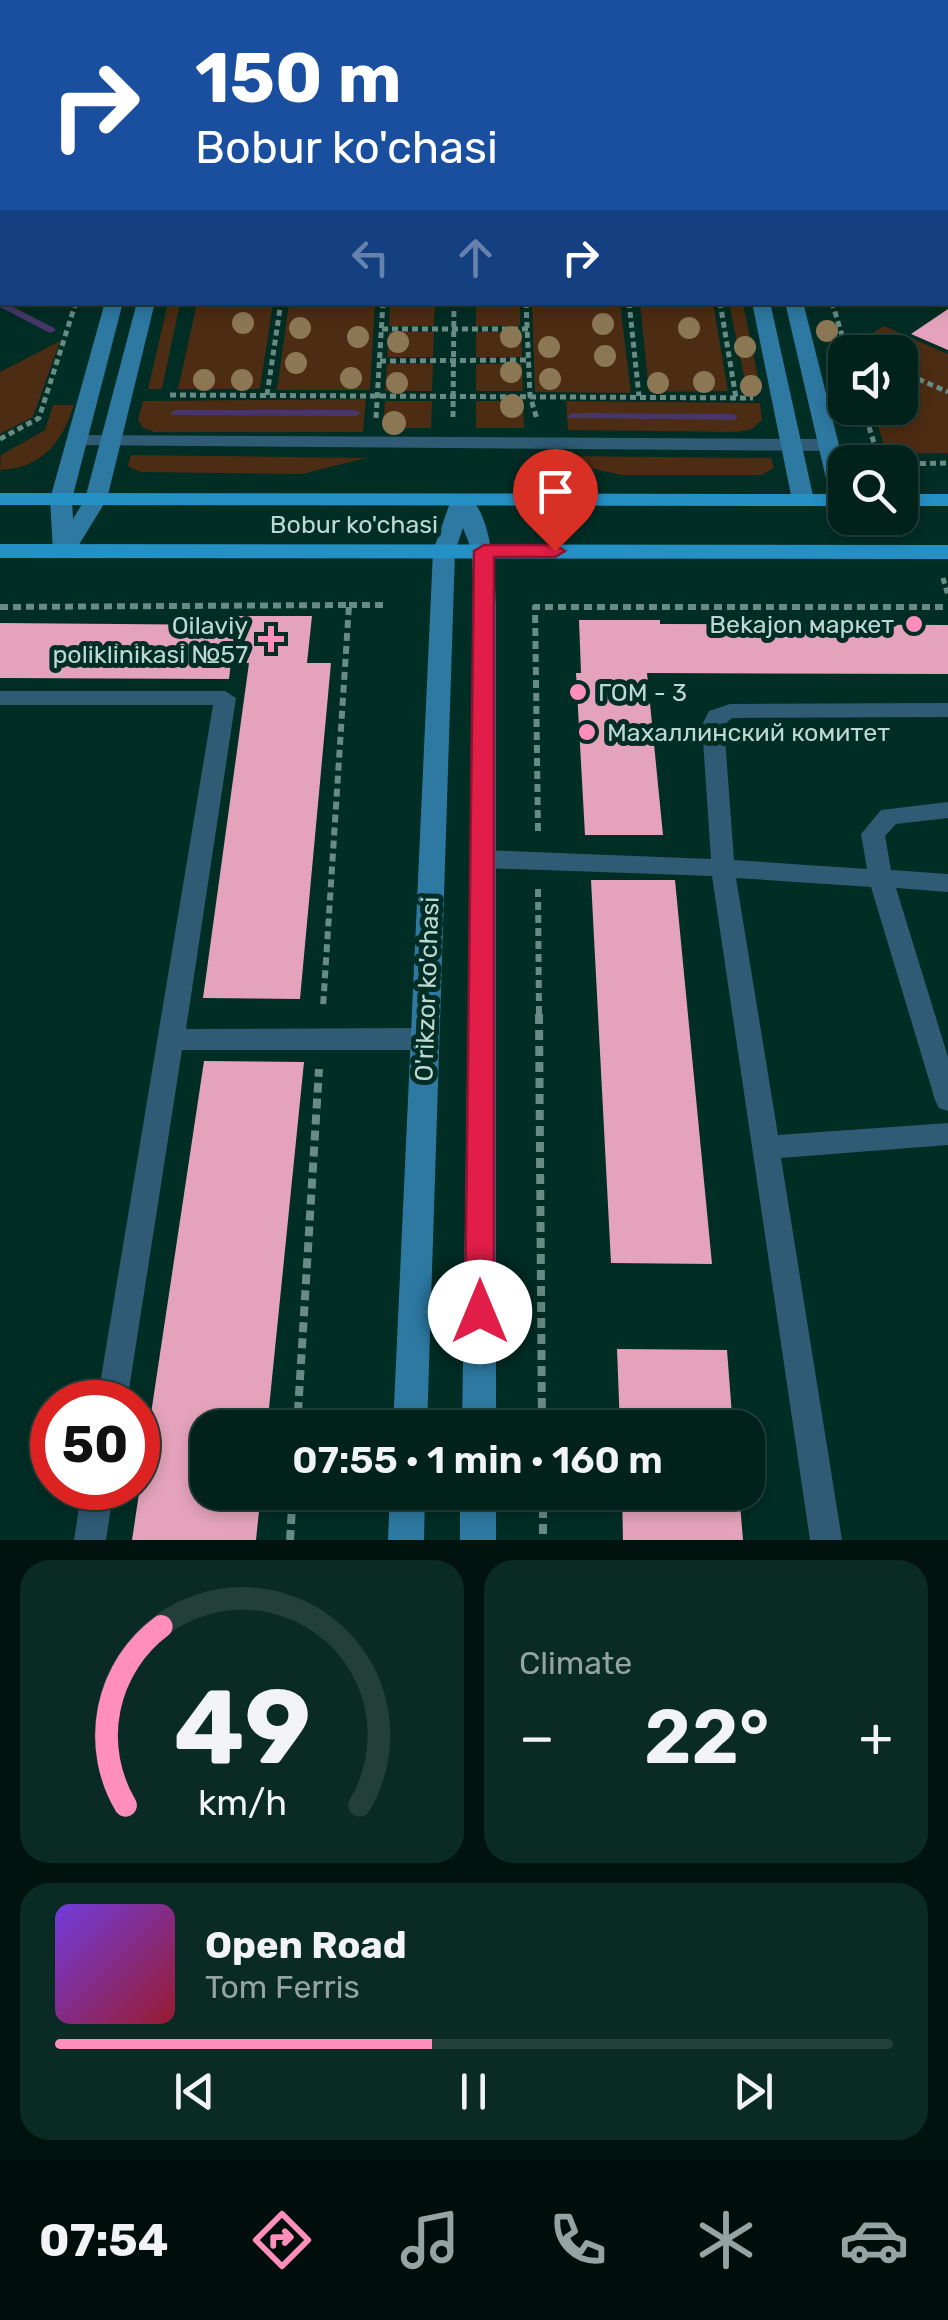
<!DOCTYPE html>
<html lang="en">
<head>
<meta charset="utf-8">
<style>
  :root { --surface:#00221b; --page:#0a2a24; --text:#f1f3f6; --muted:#95a4a3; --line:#223f3a; --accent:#ff8eba }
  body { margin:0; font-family:Rubik,sans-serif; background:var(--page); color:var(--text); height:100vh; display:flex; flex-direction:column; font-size:38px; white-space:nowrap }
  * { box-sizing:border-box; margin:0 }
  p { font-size:32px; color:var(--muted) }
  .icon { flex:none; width:55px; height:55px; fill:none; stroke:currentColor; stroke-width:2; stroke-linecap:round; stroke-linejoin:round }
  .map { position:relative; height:1540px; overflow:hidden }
  .side { display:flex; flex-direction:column; gap:20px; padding:20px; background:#00130f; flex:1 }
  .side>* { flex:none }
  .banner { position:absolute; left:0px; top:0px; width:950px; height:305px; box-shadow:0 5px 15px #0003,0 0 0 2px var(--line); background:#1a4fa0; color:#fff; overflow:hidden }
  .buttons { position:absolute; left:828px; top:335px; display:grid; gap:20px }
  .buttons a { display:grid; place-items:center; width:90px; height:90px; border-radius:20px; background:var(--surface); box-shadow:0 5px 15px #0003,0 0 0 2px var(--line); font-size:50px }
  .speed { position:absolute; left:30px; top:1380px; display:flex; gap:20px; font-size:50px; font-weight:700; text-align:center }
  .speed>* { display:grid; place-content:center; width:130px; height:130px; border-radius:50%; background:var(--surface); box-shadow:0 5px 15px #0003,0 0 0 2px var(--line); line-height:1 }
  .speed .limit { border:15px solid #d22; background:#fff; color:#111 }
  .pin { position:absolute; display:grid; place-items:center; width:85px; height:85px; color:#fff; margin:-102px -42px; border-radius:50% 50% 50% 0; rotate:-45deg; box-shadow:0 0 10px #0007 }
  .pin .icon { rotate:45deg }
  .me { position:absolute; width:110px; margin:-55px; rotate:0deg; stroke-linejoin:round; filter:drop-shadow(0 0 8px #0008) }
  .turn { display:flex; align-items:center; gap:35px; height:210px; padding:0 30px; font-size:45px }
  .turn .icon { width:130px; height:130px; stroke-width:2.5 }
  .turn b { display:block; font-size:70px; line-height:85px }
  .lanes { display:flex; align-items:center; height:95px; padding:0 30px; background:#0003; justify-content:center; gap:50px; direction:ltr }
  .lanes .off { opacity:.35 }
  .big { font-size:75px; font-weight:600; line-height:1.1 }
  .side .widget { flex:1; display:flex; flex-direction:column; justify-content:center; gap:15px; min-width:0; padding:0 35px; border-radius:30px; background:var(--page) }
  .side .dial { align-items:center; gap:0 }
  .dial svg { height:260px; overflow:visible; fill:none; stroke:var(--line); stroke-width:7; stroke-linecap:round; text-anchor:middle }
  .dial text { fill:var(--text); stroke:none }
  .song { display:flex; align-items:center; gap:30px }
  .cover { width:120px; height:120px; border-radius:15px; background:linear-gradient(135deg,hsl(260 70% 55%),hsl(350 70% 35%)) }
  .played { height:10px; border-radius:5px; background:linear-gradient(90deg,var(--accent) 45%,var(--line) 45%) }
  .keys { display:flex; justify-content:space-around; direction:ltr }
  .heat { display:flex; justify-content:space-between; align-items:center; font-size:55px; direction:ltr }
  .side .tiles { flex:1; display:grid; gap:20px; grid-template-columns:1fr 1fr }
  .widget:last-child { grid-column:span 2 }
  .trip { position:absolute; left:190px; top:1410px; width:575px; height:100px; border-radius:30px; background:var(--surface); box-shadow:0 5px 15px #0003,0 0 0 2px var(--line); font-weight:600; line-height:100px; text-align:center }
  .tab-bar { display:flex; height:160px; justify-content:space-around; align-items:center; background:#000e0b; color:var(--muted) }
  .tab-bar .icon { width:70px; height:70px }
  .tab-bar .current { color:var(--accent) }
  .tab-bar b { font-size:45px; color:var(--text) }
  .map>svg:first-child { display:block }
  .built { fill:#12372f }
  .green { fill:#4c2c13 }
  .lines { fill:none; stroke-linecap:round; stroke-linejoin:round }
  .stream { fill:#463768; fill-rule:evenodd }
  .building { fill:#e4a3ba }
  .path-far3 { stroke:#688b83; stroke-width:4; stroke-dasharray:5 4; stroke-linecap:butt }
  .path-far2 { stroke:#688b83; stroke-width:5; stroke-dasharray:6 4; stroke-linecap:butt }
  .path-far1 { stroke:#688b83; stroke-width:6; stroke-dasharray:8 5; stroke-linecap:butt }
  .path { stroke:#688b83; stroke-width:8; stroke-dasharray:10 6; stroke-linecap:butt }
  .lane { fill:#2f5b75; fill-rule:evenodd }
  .street { fill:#2f5b75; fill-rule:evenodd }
  .secondary { fill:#2d79a2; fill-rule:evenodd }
  .primary { fill:#2590c4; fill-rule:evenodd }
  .tree { fill:#8c7755 }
  .route { fill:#e11d48; stroke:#92132f; stroke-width:2.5 }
  .poi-dot { fill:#ff8eba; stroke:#002d24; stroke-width:4 }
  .labels { text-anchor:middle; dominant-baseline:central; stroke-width:10; stroke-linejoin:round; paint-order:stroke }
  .street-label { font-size:25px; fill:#bed9d1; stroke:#002d24 }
  .poi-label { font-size:25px; fill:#bed9d1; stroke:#002d24; text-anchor:end }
</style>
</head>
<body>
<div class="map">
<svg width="948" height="1540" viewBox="0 0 948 1540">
  <rect width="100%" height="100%" fill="#002d24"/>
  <!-- built -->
  <path class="built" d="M 183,0 L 732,0 L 726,2 Z"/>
  <!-- green -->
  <g class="green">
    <path d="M 168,303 L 180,303 L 162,389 L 148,389 Z"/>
    <path d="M 197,303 L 273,303 L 260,389 L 178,389 Z"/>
    <path d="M 289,303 L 375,303 L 370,390 L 277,390 Z"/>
    <path d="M 390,303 L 435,303 L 434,326 L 389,326 Z"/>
    <rect x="476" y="303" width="44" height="23"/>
    <path d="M 532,303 L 620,303 L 631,393 L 535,392 Z"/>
    <path d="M 640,303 L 713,303 L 728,391 L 649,392 Z"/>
    <path d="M 729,303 L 743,303 L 761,392 L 747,392 Z"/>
    <path d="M 884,326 L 948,354 L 948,453 L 887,454 L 872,408 L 900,408 L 900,352 L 855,352 L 853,345 Z"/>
    <path d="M 389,332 L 434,332 L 433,357 L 387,357 Z"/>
    <path d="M 476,332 L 521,332 L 522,357 L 476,357 Z"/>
    <path d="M 60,341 L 33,417 L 0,434 L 0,372 Z"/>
    <path d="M 387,364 L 433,364 L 432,391 L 385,391 Z"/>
    <path d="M 476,364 L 522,364 L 523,391 L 476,391 Z"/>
    <path d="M 366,399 L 363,432 L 155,432 L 143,428 L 138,420 L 143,401 Z"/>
    <path d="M 385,401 L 432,401 L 431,428 L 383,428 Z"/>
    <path d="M 476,401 L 523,401 L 524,428 L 476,428 Z"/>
    <path d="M 566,401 L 760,403 L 762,420 L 752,429 L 737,432 L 568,430 Z"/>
    <path d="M 53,405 L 74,405 C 62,442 43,468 0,470 L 1,455 L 45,430 Z"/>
    <path d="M 131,455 L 366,458 L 302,474 L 140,472 L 128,466 Z"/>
    <path d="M 565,456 L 771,458 L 774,468 L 761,475 L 622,475 L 566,463 Z"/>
  </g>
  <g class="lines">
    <!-- stream -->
    <g class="stream">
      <path d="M 0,300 L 54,328 L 56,330 L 51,333 L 48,332 L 0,307 Z"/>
      <path d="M 176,410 L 356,410 L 361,413 L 356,416 L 172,415 L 171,413 Z"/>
      <path d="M 573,413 L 733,414 L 738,417 L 733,420 L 569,418 L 568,416 Z"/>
    </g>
  </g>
  <!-- building -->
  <g class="building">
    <path d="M 948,309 L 948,350 L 911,334 Z"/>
    <path d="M 239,616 L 312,616 L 307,663 L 331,663 L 300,999 L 203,998 L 249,663 L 231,663 L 229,679 L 0,678 L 0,623 L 237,625 Z"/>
    <path d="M 579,620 L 660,620 L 660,624 L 948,625 L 948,674 L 647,673 L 663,835 L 585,835 L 576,673 L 581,673 Z"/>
    <path d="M 591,880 L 675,880 L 712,1264 L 611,1263 Z"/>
    <path d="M 204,1061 L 304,1062 L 267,1428 L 208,1428 L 208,1492 L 261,1492 L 256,1540 L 132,1540 Z"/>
    <path d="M 617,1349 L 727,1350 L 733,1428 L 620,1428 Z"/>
    <path d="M 622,1492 L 739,1492 L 743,1540 L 623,1540 Z"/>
  </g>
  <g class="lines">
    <!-- path-far3 -->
    <g class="path-far3">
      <path d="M 153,0 L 158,2"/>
      <path d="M 735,2 L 740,0"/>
      <path d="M 922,2 L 927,0"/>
    </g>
    <!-- path-far2 -->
    <g class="path-far2">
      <path d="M 526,302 L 530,396 L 537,419"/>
      <path d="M 629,302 L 639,396"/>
      <path d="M 720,302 L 736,398"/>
      <path d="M 832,302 L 847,352"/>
      <path d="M 382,329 L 528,329"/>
      <path d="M 380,361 L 528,360"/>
      <path d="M 900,371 L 948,392"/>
      <path d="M 170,395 L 753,398"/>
      <path d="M 267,395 L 281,302"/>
      <path d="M 863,408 L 880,462"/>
      <path d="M 453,417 L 454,302"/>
      <path d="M 376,418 L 383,302"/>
      <path d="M 0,439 L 39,418 L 76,302"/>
      <path d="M 900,464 L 948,463"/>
      <path d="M 943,578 L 948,596"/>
    </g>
    <!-- path-far1 -->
    <g class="path-far1">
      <path d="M 349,605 L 387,605"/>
      <path d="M 0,607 L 349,605 L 323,1007"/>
      <path d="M 538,831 L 535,607 L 948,607"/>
      <path d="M 538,889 L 539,1016"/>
    </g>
    <!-- path -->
    <g class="path">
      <path d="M 539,1014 L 542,1428"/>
      <path d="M 297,1428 L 319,1069"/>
      <path d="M 543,1492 L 543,1540"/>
      <path d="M 290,1540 L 293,1492"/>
    </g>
    <!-- lane -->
    <g class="lane">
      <path d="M 335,0 L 352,0 L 353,2 L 336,2 Z"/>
      <path d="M 2,7 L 2,15 L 0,16 L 0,8 Z"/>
      <path d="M 0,202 L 2,203 L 2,214 L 0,213 Z"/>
      <path d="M 0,691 L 225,691 L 236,698 L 186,1029 L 425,1028 L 434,1032 L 438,1039 L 434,1046 L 425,1050 L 182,1050 L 127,1402 L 97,1402 L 213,705 L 0,705 Z"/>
      <path d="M 948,703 L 948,717 L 732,718 L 724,725 L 734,860 L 867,869 L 861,834 L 881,810 L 948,802 L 948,818 L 896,824 L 885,836 L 891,870 L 948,874 L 948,892 L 896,888 L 948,1057 L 948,1111 L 939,1108 L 935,1100 L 871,887 L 736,878 L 778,1135 L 948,1123 L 948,1145 L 781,1158 L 842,1540 L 810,1540 L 712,876 L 483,868 L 475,865 L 471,859 L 475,853 L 483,850 L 711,859 L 702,725 L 709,711 L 730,704 Z"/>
      <path d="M 82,1488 L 114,1488 L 106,1540 L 74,1540 Z"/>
    </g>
    <!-- street -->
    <path class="street" d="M 77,435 L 828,439 L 838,445 L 828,451 L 70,445 L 70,437 Z"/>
    <!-- secondary -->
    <g class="secondary">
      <path d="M 66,0 L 85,0 L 86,2 L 68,2 Z"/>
      <path d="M 105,302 L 123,302 L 72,499 L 73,519 L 85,499 L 137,302 L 155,302 L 107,499 L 72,556 L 64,558 L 53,551 L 50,499 Z"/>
      <path d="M 752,302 L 770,302 L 814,500 L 811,505 L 803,506 L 792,500 Z"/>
      <path d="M 785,302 L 803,302 L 845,469 L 845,506 L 831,500 Z"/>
      <path d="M 462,494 C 492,502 495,580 496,606 L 496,1428 L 462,1428 L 474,606 L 472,551 L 463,528 L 455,551 L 427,1428 L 393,1428 L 433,551 L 451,500 Z"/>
      <path d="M 390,1492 L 425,1492 L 424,1540 L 388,1540 Z"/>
      <rect x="460" y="1492" width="36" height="48"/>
    </g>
    <!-- primary -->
    <g class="primary">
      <path d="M 0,493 L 845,494 L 845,506 L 0,505 Z"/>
      <rect x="900" y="494" width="48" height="12"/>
      <path d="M 0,544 L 948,545 L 948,559 L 0,558 Z"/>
    </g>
  </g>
  <!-- trees -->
  <g class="tree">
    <circle cx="243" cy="323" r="11"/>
    <circle cx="603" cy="324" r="11"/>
    <circle cx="300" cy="328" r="11"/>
    <circle cx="689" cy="328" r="11"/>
    <circle cx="827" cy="331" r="11"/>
    <circle cx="358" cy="337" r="11"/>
    <circle cx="511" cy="337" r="11"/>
    <circle cx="398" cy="342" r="11"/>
    <circle cx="549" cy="347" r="11"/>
    <circle cx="745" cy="347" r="11"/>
    <circle cx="605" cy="356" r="11"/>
    <circle cx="296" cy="363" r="11"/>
    <circle cx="511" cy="372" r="11"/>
    <circle cx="351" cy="378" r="11"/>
    <circle cx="550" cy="379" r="11"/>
    <circle cx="204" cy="380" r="11"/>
    <circle cx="242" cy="380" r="11"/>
    <circle cx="704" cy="382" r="11"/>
    <circle cx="397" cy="383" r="11"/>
    <circle cx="658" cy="383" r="11"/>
    <circle cx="751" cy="386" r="11"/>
    <circle cx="512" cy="406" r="12"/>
    <circle cx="394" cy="423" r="12"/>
  </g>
  <!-- route -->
  <path class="route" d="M 484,545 L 555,545 L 565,551 L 555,557 L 494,557 L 494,1312 L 490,1321 L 480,1325 L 469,1321 L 465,1312 L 474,551 Z"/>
  <!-- markers -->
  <g class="poi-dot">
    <circle cx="914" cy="624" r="10"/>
    <path d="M266 624h10v10h10v10h-10v10h-10v-10h-10v-10h10z"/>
    <circle cx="578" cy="692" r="10"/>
    <circle cx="587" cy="732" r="10"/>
  </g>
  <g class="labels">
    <!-- street labels -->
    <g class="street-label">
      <text x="354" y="524">Bobur ko'chasi</text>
      <text transform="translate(427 989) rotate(-88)">O'rikzor ko'chasi</text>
    </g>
    <!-- poi labels -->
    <g class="poi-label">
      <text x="894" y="624">Bekajon маркет</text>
      <text x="248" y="625">Oilaviy<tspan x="248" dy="29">poliklinikasi №57</tspan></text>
      <text x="598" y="692" text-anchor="start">ГОМ - 3</text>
      <text x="607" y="732" text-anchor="start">Махаллинский комитет</text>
    </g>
  </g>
</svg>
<div class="buttons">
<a><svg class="icon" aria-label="sound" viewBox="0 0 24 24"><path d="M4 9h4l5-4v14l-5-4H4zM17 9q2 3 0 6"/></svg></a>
<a><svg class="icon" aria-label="search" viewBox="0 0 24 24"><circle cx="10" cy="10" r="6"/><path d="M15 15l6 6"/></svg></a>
</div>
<div class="speed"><div class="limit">50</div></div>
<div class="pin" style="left:555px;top:551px;background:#d93025"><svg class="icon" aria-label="arrive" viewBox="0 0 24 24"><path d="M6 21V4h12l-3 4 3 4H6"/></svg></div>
<svg class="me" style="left:480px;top:1312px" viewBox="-20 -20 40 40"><circle r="19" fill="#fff"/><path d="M0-13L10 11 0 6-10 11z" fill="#e11d48"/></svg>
<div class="trip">07:55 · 1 min · 160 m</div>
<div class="banner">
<div class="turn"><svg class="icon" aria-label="right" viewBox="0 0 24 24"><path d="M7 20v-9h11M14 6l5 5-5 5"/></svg><div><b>150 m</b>Bobur ko'chasi</div></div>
<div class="lanes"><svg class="icon off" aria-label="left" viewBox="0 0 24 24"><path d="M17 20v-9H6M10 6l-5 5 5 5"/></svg><svg class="icon off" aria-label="ahead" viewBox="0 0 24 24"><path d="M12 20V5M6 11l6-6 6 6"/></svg><svg class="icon" aria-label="right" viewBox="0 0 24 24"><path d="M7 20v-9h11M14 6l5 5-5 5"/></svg></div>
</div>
</div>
<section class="side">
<div class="tiles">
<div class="widget dial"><svg viewBox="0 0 100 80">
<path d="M14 69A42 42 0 1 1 86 69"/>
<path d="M14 69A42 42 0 0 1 25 14" stroke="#ff8eba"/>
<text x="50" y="56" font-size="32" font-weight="700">49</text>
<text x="50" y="72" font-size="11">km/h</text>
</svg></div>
<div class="widget"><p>Climate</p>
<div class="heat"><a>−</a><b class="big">22°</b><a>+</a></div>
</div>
<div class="widget">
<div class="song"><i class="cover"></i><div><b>Open Road</b><p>Tom Ferris</p></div></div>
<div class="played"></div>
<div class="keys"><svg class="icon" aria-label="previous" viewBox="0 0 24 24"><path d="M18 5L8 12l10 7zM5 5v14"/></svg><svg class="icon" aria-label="pause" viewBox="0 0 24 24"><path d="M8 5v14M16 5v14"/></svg><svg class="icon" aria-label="next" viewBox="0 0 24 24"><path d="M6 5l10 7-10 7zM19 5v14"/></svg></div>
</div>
</div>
</section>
<nav class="tab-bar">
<b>07:54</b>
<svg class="icon current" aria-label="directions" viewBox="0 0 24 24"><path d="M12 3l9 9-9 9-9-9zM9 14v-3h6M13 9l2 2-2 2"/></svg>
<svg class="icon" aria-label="music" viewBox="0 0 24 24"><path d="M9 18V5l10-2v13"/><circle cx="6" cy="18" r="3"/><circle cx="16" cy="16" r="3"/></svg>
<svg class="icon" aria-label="phone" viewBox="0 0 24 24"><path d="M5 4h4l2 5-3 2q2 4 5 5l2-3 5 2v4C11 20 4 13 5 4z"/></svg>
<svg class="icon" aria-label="climate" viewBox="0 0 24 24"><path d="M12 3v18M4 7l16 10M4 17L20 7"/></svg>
<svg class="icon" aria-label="car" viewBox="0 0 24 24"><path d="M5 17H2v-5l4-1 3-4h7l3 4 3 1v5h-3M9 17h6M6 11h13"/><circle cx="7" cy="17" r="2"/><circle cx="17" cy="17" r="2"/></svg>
</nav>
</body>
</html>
